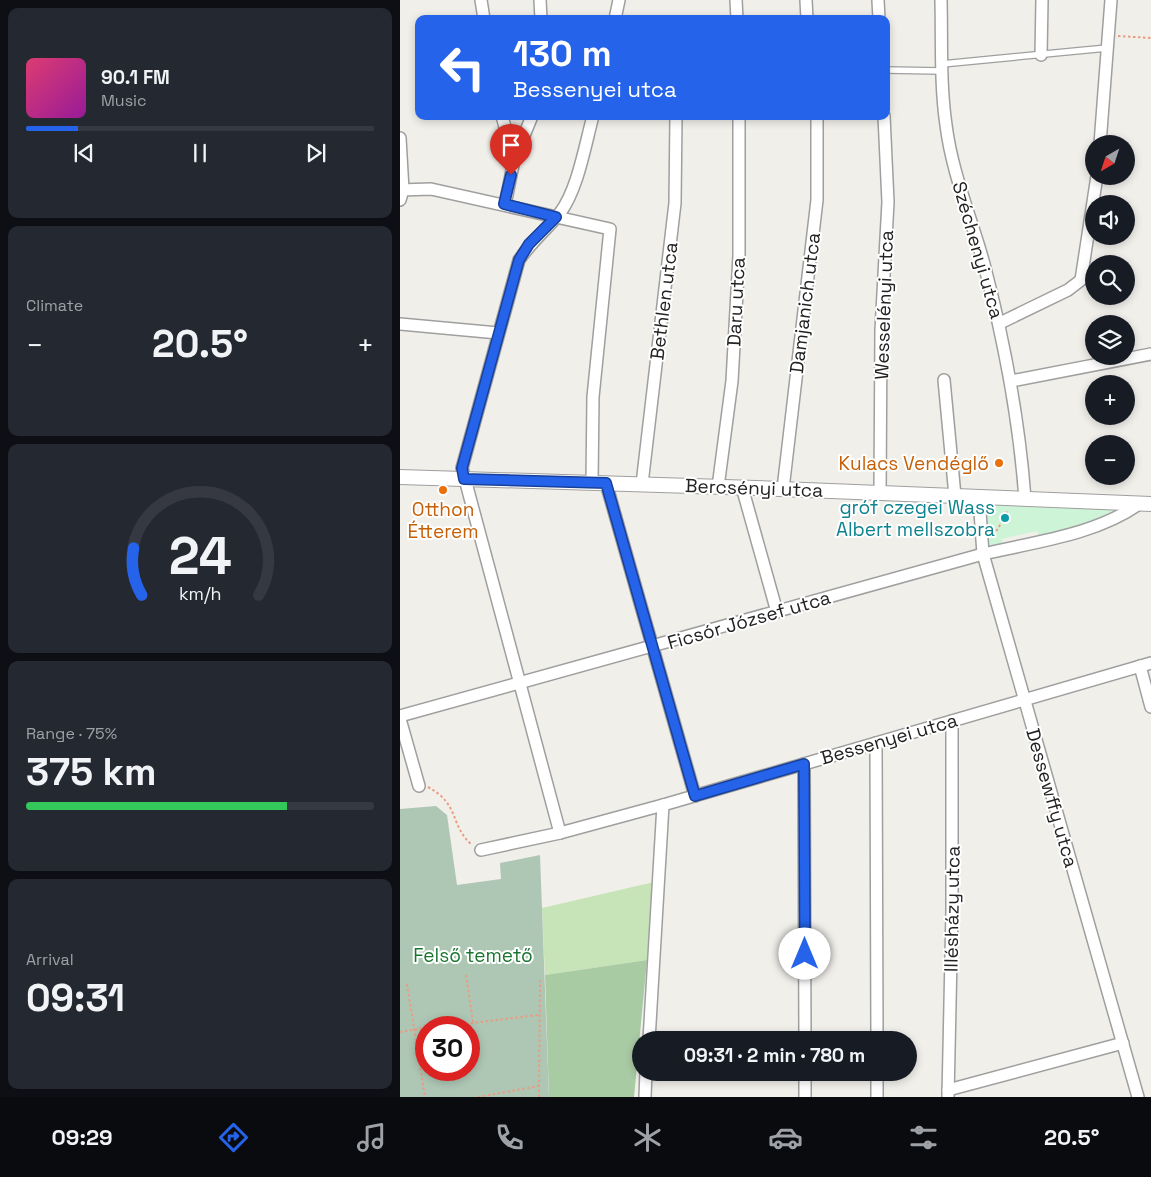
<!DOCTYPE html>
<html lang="en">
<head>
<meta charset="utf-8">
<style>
  :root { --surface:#171b24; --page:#242831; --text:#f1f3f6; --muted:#9ea1a6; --line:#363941; --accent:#2563eb }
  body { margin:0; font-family:"Space Grotesk",sans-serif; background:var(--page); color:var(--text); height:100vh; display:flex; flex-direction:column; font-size:19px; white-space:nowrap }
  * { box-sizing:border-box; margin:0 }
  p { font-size:16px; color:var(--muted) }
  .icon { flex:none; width:28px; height:28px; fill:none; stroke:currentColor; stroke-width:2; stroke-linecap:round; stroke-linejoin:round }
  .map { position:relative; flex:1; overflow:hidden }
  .drawer { display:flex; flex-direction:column; gap:8px; padding:8px; background:#0d0f14; width:400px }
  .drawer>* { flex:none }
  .top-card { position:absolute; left:15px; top:15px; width:475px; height:105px; border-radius:10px; box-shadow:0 2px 8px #0003; background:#2563eb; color:#fff; overflow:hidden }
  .needle { width:32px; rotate:219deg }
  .buttons { position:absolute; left:685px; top:135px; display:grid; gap:10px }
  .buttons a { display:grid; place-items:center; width:50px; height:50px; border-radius:50%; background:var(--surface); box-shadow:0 2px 8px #0003; font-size:25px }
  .speed { position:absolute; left:15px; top:1016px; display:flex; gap:10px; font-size:25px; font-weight:700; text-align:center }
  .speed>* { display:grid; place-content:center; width:65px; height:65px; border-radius:50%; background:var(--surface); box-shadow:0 2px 8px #0003; line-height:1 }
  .speed .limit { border:8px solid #d22; background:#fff; color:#111 }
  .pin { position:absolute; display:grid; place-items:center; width:42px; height:42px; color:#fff; margin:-51px -21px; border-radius:50% 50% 50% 0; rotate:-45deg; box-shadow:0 0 5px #0007 }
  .pin .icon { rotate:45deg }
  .me { position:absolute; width:55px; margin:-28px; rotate:0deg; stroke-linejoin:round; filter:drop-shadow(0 0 4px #0008) }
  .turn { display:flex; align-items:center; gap:18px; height:105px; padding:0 15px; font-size:22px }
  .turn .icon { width:65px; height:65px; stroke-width:2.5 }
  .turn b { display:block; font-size:35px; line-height:42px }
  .big { font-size:38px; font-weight:800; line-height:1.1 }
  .drawer .widget { flex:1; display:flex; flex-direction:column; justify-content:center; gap:8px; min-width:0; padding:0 18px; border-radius:10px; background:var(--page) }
  .drawer .dial { align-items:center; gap:0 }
  .dial svg { height:130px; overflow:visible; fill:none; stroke:var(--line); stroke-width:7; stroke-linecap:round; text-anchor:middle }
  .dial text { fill:var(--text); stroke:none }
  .song { display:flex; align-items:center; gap:15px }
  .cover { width:60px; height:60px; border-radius:8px; background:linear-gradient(135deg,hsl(340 70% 55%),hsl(300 70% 35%)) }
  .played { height:5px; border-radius:2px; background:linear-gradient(90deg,var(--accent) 15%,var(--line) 15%) }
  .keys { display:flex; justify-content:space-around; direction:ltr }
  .heat { display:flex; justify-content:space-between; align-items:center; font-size:28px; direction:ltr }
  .charge { height:8px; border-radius:4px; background:linear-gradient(90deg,#34c759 75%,var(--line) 0) }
  .trip { position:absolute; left:232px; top:1031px; width:285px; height:50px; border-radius:25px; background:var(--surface); box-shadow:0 2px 8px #0003; font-weight:800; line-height:50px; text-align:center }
  .tab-bar { display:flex; height:80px; justify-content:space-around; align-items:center; background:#090b0e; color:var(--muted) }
  .tab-bar .icon { width:35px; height:35px }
  .tab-bar .selected { color:var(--accent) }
  .tab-bar b { font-size:22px; color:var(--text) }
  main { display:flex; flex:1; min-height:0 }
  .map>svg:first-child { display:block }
  .grass { fill:#c6e4b7 }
  .forest { fill:#a9cba4 }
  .cemetery { fill:#aec7b5; fill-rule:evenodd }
  .park { fill:#cef4d7 }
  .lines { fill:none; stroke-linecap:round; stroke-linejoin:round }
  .service-casing { stroke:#9f9f9f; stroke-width:8 }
  .minor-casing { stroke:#9f9f9f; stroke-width:14 }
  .tertiary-casing { stroke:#9f9f9f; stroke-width:16 }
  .path { stroke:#ea9c82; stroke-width:2; stroke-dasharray:2.5 2.5; stroke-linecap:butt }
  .service { stroke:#fff; stroke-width:5.5 }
  .minor { stroke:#fff; stroke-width:11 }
  .tertiary { stroke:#fff; stroke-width:14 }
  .route-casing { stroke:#184099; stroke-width:12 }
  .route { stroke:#2563eb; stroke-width:9 }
  .food-dot { fill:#e8710a; stroke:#fff; stroke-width:2 }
  .culture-dot { fill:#0f9aa8; stroke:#fff; stroke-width:2 }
  .labels { text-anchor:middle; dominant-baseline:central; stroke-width:4; stroke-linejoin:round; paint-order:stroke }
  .street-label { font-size:19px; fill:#222; stroke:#fff }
  .food-label { font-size:19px; fill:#c56008; stroke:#fff; text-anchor:end }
  .culture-label { font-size:19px; fill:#0d838f; stroke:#fff; text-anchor:end }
  .park-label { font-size:19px; fill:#1a7530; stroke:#fff }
</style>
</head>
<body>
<main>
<section class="drawer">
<div class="widget">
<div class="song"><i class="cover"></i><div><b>90.1 FM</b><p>Music</p></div></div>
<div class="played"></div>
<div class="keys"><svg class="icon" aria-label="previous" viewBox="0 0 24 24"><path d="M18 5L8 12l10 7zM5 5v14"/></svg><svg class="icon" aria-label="pause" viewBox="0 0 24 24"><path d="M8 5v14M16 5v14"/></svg><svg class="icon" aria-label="next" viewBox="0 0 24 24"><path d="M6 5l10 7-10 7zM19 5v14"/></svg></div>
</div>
<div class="widget"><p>Climate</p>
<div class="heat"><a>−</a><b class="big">20.5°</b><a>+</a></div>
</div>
<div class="widget dial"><svg viewBox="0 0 100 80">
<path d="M14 69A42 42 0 1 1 86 69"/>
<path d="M14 69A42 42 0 0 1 9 40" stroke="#2563eb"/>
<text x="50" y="56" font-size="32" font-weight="700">24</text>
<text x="50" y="72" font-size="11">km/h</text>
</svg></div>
<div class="widget"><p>Range · 75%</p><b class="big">375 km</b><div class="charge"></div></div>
<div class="widget"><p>Arrival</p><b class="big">09:31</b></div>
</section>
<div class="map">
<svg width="751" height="1097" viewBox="0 0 751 1097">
  <rect width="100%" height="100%" fill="#f1efea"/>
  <!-- grass -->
  <path class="grass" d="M 254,882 L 247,960 L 145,975 L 142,908 Z"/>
  <!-- forest -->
  <path class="forest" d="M 247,960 L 234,1097 L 149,1097 L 145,975 Z"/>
  <!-- cemetery -->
  <path class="cemetery" d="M 36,806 L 47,815 L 57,885 L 101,879 L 100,863 L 140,855 L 149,1097 L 0,1097 L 0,809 ZM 26,1028 L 69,1028 L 69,1070 L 26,1070 Z"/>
  <!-- park -->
  <path class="park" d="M 579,497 L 738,504 L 728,511 L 640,540 L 637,531 L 602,539 L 604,549 L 583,554 Z"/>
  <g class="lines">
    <defs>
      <g id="service">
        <path d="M 542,64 L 707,48"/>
        <path d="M 486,70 L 542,71"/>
      </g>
      <g id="minor">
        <path d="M 81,0 L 84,19"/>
        <path d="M 140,0 L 141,19"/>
        <path d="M 336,0 L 337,19"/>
        <path d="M 406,0 L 407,19"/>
        <path d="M 478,0 L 479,19"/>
        <path d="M 541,0 C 542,42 540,84 546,125 C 552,173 571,217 584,264 C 605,344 619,417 625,499"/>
        <path d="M 215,19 L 219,0"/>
        <path d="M 641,55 L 642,0"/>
        <path d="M 102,116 L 114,160 L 105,205"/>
        <path d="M 0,138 L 3,190 L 0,200"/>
        <path d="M 700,144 L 711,0"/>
        <path d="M 114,160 L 132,116"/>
        <path d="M 0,190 L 31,189 L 210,229 L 193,397 L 192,483"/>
        <path d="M 600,323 L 668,290 L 681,280 L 697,176"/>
        <path d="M 0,324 L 98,333"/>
        <path d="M 544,380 L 555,496"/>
        <path d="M 611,381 L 751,354"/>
        <path d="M 206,483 L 295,796"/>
        <path d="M 242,484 L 275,203 L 276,116"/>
        <path d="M 318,487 L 332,381 L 339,256 L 339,116"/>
        <path d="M 342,487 L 377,612"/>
        <path d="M 383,489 L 417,200 L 417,116"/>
        <path d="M 480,493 L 481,330 L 488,202 L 484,116"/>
        <path d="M 579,497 L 583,554 L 738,1097"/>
        <path d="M 740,666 L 751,707"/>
        <path d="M 0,716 L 583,554 C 634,542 695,535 739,504"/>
        <path d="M 0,719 L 19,786"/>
        <path d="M 476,743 L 477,1040"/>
        <path d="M 404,764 L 405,1040"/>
        <path d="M 160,833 L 62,468 L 119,260 C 131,242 147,229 160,213 C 178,189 185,145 193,116"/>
        <path d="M 81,850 L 160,833 L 263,805 L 751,663"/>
        <path d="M 249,1040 L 263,805"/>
        <path d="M 405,1072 L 405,1097"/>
        <path d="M 548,1090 L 723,1043"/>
        <path d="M 245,1097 L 246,1072"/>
        <path d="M 477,1097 L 477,1072"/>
        <path d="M 548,1097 L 552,910 L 552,721"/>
      </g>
      <path id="tertiary" d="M 0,477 L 356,488 L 751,504"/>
    </defs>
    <!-- service casing -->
    <use href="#service" class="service-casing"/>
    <!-- minor casing -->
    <use href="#minor" class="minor-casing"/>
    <!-- tertiary casing -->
    <use href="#tertiary" class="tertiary-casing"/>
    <!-- path -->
    <g class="path">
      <path d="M 718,36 L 751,38"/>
      <path d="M 593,535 C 600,527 603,519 608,510"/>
      <path d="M 28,787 C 61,805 49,825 72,845"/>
      <path d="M 66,975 L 73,1022"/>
      <path d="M 7,984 L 25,1097"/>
      <path d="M 31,1028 L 138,1015"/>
      <path d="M 0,1032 L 26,1028"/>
      <path d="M 78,1097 L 139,1086"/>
      <path d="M 139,1097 L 140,980"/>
    </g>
    <!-- service -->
    <use href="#service" class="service"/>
    <!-- minor -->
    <use href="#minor" class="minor"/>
    <!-- tertiary -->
    <use href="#tertiary" class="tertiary"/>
  </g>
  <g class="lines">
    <defs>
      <path id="route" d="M 111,175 L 104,204 L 156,217 L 129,244 L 119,260 L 62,468 L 64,479 L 206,483 L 295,796 L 404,764 L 405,954"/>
    </defs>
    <!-- route casing -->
    <use href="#route" class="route-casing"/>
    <!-- route -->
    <use href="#route" class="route"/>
  </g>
  <!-- markers -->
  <g class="food-dot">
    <circle cx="599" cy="463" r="5"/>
    <circle cx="43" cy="490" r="5"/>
  </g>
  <circle class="culture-dot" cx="605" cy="518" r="5"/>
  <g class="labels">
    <!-- street labels -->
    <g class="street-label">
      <text transform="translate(578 250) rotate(74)">Széchenyi utca</text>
      <text transform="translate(264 301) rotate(-83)">Bethlen utca</text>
      <text transform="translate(336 302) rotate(-87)">Daru utca</text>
      <text transform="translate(405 303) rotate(-83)">Damjanich utca</text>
      <text transform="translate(484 305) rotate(-88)">Wesselényi utca</text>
      <text transform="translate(354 488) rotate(2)">Bercsényi utca</text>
      <text transform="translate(349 620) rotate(-16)">Ficsór József utca</text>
      <text transform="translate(489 739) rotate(-16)">Bessenyei utca</text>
      <text transform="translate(652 798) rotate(74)">Dessewffy utca</text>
      <text transform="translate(552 909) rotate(-89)">Illésházy utca</text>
    </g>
    <!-- food labels -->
    <g class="food-label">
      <text x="589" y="463">Kulacs Vendéglő</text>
      <text x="43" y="509" text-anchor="middle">Otthon<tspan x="43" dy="22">Étterem</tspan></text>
    </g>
    <!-- culture labels -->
    <g class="culture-label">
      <text x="595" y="507">gróf czegei Wass<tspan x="595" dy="22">Albert mellszobra</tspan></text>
    </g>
    <!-- park labels -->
    <g class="park-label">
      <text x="73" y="955">Felső temető</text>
    </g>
  </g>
</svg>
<div class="buttons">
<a><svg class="needle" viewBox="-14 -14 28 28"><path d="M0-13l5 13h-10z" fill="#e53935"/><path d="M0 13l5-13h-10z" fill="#9ea1a6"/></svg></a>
<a><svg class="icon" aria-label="sound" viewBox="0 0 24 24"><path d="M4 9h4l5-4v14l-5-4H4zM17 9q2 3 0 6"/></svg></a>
<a><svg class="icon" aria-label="search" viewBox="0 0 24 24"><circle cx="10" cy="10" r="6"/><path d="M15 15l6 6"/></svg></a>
<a><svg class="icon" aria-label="layers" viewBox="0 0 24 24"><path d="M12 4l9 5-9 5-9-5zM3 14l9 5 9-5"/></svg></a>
<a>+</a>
<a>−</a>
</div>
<div class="speed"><div class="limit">30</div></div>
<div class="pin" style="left:111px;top:175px;background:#d93025"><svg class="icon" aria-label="arrive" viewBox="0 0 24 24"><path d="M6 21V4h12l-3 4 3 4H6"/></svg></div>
<svg class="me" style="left:405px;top:954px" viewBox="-20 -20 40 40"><circle r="19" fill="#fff"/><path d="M0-13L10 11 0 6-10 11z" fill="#2563eb"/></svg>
<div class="trip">09:31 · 2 min · 780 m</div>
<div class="top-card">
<div class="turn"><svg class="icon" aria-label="left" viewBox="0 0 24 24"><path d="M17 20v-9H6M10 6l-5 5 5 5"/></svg><div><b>130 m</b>Bessenyei utca</div></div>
</div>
</div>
</main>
<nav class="tab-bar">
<b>09:29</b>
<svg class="icon selected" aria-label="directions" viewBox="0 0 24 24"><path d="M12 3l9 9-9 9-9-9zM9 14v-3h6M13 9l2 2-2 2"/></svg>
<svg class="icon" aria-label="music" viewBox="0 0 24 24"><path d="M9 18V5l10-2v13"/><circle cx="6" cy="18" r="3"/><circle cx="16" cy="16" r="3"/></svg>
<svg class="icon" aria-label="phone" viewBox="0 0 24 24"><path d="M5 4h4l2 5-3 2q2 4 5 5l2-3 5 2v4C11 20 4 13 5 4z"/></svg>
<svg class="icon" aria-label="climate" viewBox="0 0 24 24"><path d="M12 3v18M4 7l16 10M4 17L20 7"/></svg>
<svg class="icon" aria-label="car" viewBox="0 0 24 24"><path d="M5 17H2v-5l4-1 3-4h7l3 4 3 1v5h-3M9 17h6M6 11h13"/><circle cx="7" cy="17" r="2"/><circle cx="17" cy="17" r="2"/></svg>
<svg class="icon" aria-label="filters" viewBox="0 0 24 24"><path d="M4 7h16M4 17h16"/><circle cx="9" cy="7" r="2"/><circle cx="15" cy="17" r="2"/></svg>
<b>20.5°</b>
</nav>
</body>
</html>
